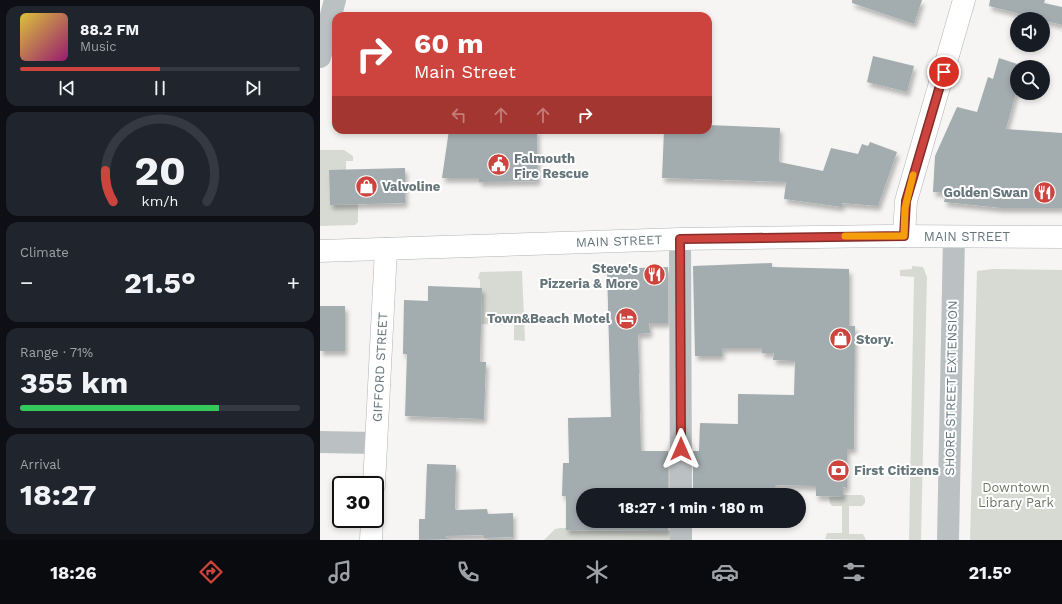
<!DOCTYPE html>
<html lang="en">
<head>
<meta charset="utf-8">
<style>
  :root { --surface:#171b24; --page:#20242c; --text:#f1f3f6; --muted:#9ea1a6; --line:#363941; --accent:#cc443d }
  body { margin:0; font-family:"Work Sans",sans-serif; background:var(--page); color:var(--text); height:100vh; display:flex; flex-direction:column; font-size:15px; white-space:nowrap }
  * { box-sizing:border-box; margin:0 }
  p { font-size:13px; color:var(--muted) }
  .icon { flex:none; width:22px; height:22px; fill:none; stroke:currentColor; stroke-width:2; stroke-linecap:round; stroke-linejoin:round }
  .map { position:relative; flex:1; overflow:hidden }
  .drawer { display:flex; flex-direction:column; gap:6px; padding:6px; background:#0d0f14; width:320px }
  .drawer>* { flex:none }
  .top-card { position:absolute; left:12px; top:12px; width:380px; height:122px; border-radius:12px; box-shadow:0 2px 6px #0003; background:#cc443d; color:#fff; overflow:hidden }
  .tools { position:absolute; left:690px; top:12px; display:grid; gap:8px }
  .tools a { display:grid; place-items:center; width:40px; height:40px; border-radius:50%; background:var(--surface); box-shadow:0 2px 6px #0003; font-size:20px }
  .speed { position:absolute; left:12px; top:476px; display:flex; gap:8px; font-size:20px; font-weight:700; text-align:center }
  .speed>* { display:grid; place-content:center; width:52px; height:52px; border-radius:50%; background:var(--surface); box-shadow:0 2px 6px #0003; line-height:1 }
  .speed .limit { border:2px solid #111; border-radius:6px; background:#fff; color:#111 }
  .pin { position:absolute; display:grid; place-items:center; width:34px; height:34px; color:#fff; margin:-17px; border:2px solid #fff; border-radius:50%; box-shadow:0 1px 4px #0007 }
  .me { position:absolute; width:44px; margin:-22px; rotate:0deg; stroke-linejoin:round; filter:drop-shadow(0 0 3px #0008) }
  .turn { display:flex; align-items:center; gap:14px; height:84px; padding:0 16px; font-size:18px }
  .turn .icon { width:52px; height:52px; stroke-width:2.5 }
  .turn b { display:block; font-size:28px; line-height:34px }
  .lanes { display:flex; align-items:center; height:38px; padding:0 16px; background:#0003; justify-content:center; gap:20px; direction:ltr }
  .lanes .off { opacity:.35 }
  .big { font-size:30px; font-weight:700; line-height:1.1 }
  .drawer .card { flex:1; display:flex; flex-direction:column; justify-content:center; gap:6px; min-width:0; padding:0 14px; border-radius:12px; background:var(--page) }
  .drawer .dial { align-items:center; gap:0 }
  .dial svg { height:104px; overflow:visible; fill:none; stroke:var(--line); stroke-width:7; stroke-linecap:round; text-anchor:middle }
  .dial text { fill:var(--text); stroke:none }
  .song { display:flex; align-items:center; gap:12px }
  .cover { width:48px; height:48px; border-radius:6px; background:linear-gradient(135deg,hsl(50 70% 55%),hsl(320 70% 35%)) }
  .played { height:4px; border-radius:2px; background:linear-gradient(90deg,var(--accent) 50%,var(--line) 50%) }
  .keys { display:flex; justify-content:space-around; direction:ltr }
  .heat { display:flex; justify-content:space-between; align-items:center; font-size:22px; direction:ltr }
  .charge { height:6px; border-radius:3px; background:linear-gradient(90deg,#34c759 71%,var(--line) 0) }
  .trip { position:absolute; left:256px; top:488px; width:230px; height:40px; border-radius:20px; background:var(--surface); box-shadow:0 2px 6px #0003; font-weight:700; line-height:40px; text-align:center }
  .tab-bar { display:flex; height:64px; justify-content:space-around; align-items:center; background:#090b0e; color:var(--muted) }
  .tab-bar .icon { width:28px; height:28px }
  .tab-bar .selected { color:var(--accent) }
  .tab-bar b { font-size:18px; color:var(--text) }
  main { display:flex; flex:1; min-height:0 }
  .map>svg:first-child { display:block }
  .green { fill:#d7dad3 }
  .building { fill:#a3acaf; filter:url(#shadow) }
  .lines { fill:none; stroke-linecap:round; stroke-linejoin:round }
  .major-casing { stroke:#afb4b6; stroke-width:23 }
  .minor { stroke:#bbc0c2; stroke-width:22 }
  .major { stroke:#fff; stroke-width:22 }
  .route-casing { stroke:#852c28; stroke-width:10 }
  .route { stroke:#cc443d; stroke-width:7 }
  .slow { stroke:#f59e0b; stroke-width:7 }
  .labels { text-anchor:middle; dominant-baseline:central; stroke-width:4; stroke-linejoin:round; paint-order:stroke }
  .poi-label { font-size:13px; font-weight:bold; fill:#65757a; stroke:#fff; text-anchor:start }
  .street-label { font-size:13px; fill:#65757a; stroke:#fff }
  .park-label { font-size:13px; fill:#6d7867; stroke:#fff }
</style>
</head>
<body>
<main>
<section class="drawer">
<div class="card">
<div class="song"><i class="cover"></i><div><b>88.2 FM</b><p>Music</p></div></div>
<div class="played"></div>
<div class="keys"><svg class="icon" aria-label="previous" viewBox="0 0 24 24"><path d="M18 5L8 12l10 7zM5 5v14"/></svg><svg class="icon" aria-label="pause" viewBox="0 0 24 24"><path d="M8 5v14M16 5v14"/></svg><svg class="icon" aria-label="next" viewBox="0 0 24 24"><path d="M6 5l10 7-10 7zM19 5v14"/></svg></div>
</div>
<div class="card dial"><svg viewBox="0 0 100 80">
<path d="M14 69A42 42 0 1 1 86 69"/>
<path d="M14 69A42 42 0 0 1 8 45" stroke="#cc443d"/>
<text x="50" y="56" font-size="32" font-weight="700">20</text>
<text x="50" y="72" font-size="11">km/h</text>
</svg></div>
<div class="card"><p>Climate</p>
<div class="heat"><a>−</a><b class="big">21.5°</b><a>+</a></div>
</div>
<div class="card"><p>Range · 71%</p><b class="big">355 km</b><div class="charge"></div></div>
<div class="card"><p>Arrival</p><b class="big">18:27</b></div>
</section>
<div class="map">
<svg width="742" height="540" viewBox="0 0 742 540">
  <defs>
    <filter id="shadow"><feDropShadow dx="2.5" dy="4.5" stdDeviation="2" flood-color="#0004"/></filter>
  </defs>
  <rect width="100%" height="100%" fill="#f6f5f3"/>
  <!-- green -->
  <g class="green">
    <path d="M 0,150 L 24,150 L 33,156 L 33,161 L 26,161 L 26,170 L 9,170 L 10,205 L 38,204 L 38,222 L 35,225 L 0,226 Z"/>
    <path d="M 592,266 L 603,267 L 607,277 L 601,540 L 589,540 L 594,277 L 580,276 L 580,270 L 592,269 Z"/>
    <path d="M 673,269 L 742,270 L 742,540 L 650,540 L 657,271 Z"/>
    <path d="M 202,271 L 205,341 L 194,340 L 194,325 L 161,324 L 162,288 L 160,288 L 160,280 L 158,278 L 160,272 Z"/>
    <path d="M 523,495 L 542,495 L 545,498 L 545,503 L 542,506 L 529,506 L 529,534 L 543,534 L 546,540 L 505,539 L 507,533 L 522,533 L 522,506 L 512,506 L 510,503 L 509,497 L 522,497 Z"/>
    <path d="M 240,528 L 246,528 L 246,530 L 350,531 L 350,540 L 224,540 L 235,529 Z"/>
  </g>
  <!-- building -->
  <g class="building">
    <path d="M 532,0 L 602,0 L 594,24 L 532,3 Z"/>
    <path d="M 670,0 L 725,0 L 724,3 L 742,7 L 742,25 L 669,6 Z"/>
    <path d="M 553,56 L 594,66 L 587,92 L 547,82 Z"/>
    <path d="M 679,58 L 703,66 L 697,67 L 697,89 L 686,129 L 742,133 L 742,208 L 681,208 L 624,202 L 626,193 L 613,192 L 615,156 L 637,107 L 657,112 L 668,77 L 673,79 Z"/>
    <path d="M 388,125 L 460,128 L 459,162 L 503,171 L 511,148 L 538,154 L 542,144 L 548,146 L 550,142 L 577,152 L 558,206 L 522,203 L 522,207 L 464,199 L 466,182 L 342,178 L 344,130 L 388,130 Z"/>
    <path d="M 129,130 L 217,130 L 218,181 L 159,182 L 159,178 L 122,178 Z"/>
    <path d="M 85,168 L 85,203 L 10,205 L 9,170 Z"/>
    <path d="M 452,263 L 452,267 L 529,269 L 529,326 L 535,326 L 534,449 L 527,449 L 527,488 L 523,487 L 523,497 L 496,496 L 496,486 L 455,485 L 455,495 L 373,495 L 373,451 L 379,451 L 380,423 L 418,424 L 418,394 L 474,395 L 475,361 L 453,360 L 454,353 L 442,353 L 442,348 L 402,348 L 402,356 L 375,356 L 373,266 Z"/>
    <path d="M 348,267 L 348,323 L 329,323 L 330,333 L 318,334 L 321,451 L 348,451 L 348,495 L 263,495 L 263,521 L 348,521 L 348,531 L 246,530 L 246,496 L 242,496 L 243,463 L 249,463 L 248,418 L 291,417 L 287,269 Z"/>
    <path d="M 108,286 L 162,288 L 160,362 L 166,362 L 164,419 L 85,416 L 87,354 L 83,354 L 84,300 L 108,301 Z"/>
    <rect x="0" y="306" width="25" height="45"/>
    <path d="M 107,464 L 136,465 L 135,510 L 167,509 L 168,514 L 193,513 L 193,537 L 164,538 L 164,535 L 126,536 L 127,539 L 99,540 L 99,519 L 105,519 Z"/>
  </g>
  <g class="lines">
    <defs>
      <g id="major">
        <path d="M 584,236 L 586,201 L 644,0"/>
        <path d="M 0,251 L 360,239 L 567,236 L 742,237"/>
        <path d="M 54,485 L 66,249"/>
        <path d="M 51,540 L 52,519"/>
      </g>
    </defs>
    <!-- major casing -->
    <use href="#major" class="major-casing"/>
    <!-- minor -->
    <g class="minor">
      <path d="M 0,57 L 15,0"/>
      <path d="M 360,239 L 361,495"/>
      <path d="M 0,442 L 56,443"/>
      <path d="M 361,521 L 361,540"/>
      <path d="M 628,540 L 634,237"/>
    </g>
    <!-- major -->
    <use href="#major" class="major"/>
  </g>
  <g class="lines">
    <defs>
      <path id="route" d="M 361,449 L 360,239 L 584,236 L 586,201 L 624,72"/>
    </defs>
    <!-- route casing -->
    <use href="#route" class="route-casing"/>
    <!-- route -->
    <use href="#route" class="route"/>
    <!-- slow -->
    <path class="slow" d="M 525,236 L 584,236 L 585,208 L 593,175"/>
  </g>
  <!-- icons -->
  <defs>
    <symbol id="civic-disc" viewBox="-11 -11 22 22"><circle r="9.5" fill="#cc443d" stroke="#fff"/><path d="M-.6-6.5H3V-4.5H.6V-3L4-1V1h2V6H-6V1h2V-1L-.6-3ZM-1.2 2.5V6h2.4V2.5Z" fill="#fff"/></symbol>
    <symbol id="shop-disc" viewBox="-11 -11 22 22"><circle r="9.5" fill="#cc443d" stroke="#fff"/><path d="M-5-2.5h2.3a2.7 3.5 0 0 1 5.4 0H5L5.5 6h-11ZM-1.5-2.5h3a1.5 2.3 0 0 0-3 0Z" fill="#fff"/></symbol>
    <symbol id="restaurant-disc" viewBox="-11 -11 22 22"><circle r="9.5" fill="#cc443d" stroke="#fff"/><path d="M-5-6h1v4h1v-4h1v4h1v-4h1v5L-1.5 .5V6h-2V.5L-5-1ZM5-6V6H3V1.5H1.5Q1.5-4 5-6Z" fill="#fff"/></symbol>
    <symbol id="hotel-disc" viewBox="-11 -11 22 22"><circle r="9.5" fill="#cc443d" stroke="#fff"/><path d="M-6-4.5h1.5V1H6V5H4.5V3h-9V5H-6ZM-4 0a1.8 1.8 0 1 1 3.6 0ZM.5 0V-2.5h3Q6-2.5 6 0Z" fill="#fff"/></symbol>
    <symbol id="bank-disc" viewBox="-11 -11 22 22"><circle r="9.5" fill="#cc443d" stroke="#fff"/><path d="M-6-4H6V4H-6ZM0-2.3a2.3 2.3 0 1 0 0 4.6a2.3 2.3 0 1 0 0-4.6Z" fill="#fff"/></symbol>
  </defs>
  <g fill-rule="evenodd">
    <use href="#civic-disc" x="166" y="152" width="25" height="25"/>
    <use href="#shop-disc" x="34" y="174" width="25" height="25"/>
    <use href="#restaurant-disc" x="712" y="180" width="25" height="25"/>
    <use href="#restaurant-disc" x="322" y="262" width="25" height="25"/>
    <use href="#hotel-disc" x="294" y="306" width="25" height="25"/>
    <use href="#shop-disc" x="508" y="326" width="25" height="25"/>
    <use href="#bank-disc" x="506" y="458" width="25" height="25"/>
  </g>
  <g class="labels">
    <!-- poi labels -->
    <g class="poi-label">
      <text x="194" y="158">Falmouth<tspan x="194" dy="15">Fire Rescue</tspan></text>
      <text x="62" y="186">Valvoline</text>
      <text x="708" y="192" text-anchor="end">Golden Swan</text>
      <text x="318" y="268" text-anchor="end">Steve's<tspan x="318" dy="15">Pizzeria &amp; More</tspan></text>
      <text x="290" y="318" text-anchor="end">Town&amp;Beach Motel</text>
      <text x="536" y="339">Story.</text>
      <text x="534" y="470">First Citizens</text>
    </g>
    <!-- street labels -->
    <g class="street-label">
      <text x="647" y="236">MAIN STREET</text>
      <text transform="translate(299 241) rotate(-2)">MAIN STREET</text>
      <text transform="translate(60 367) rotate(-87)">GIFFORD STREET</text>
      <text transform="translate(631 388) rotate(-89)">SHORE STREET EXTENSION</text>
    </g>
    <!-- park labels -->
    <g class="park-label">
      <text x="696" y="487">Downtown<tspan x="696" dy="15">Library Park</tspan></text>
    </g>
  </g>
</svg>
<div class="tools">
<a><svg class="icon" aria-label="sound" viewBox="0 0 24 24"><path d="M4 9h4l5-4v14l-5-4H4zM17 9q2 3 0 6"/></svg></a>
<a><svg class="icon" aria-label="search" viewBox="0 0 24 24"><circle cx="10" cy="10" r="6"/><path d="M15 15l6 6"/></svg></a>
</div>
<div class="speed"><div class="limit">30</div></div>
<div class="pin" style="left:624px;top:72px;background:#d93025"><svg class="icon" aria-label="arrive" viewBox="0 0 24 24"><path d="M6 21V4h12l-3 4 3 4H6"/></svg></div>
<svg class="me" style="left:361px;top:449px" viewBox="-20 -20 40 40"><path d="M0-17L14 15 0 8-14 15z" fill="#cc443d" stroke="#fff" stroke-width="4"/></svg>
<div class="trip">18:27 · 1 min · 180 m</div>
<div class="top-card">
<div class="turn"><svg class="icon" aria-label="right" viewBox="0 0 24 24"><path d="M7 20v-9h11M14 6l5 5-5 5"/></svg><div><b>60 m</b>Main Street</div></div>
<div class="lanes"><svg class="icon off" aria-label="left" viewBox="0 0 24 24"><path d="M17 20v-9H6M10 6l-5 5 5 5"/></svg><svg class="icon off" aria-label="ahead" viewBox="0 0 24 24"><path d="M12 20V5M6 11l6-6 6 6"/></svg><svg class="icon off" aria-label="ahead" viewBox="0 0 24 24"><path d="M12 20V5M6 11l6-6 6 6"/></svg><svg class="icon" aria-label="right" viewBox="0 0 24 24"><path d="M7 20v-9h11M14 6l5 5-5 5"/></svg></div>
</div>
</div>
</main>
<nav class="tab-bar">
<b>18:26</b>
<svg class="icon selected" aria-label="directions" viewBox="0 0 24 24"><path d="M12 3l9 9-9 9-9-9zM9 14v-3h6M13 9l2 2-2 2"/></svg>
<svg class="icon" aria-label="music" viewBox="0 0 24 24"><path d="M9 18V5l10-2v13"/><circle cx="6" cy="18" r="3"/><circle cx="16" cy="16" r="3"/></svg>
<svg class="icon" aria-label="phone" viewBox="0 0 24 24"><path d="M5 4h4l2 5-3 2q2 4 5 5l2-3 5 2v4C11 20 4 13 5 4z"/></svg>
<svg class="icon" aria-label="climate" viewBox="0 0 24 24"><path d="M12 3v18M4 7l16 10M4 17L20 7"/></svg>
<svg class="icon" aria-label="car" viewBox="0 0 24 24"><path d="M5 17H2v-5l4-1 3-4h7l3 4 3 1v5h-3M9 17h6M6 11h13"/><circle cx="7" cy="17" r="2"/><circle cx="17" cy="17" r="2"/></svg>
<svg class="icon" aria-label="filters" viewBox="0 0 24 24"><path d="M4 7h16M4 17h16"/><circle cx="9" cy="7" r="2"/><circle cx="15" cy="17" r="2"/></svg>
<b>21.5°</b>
</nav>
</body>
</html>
